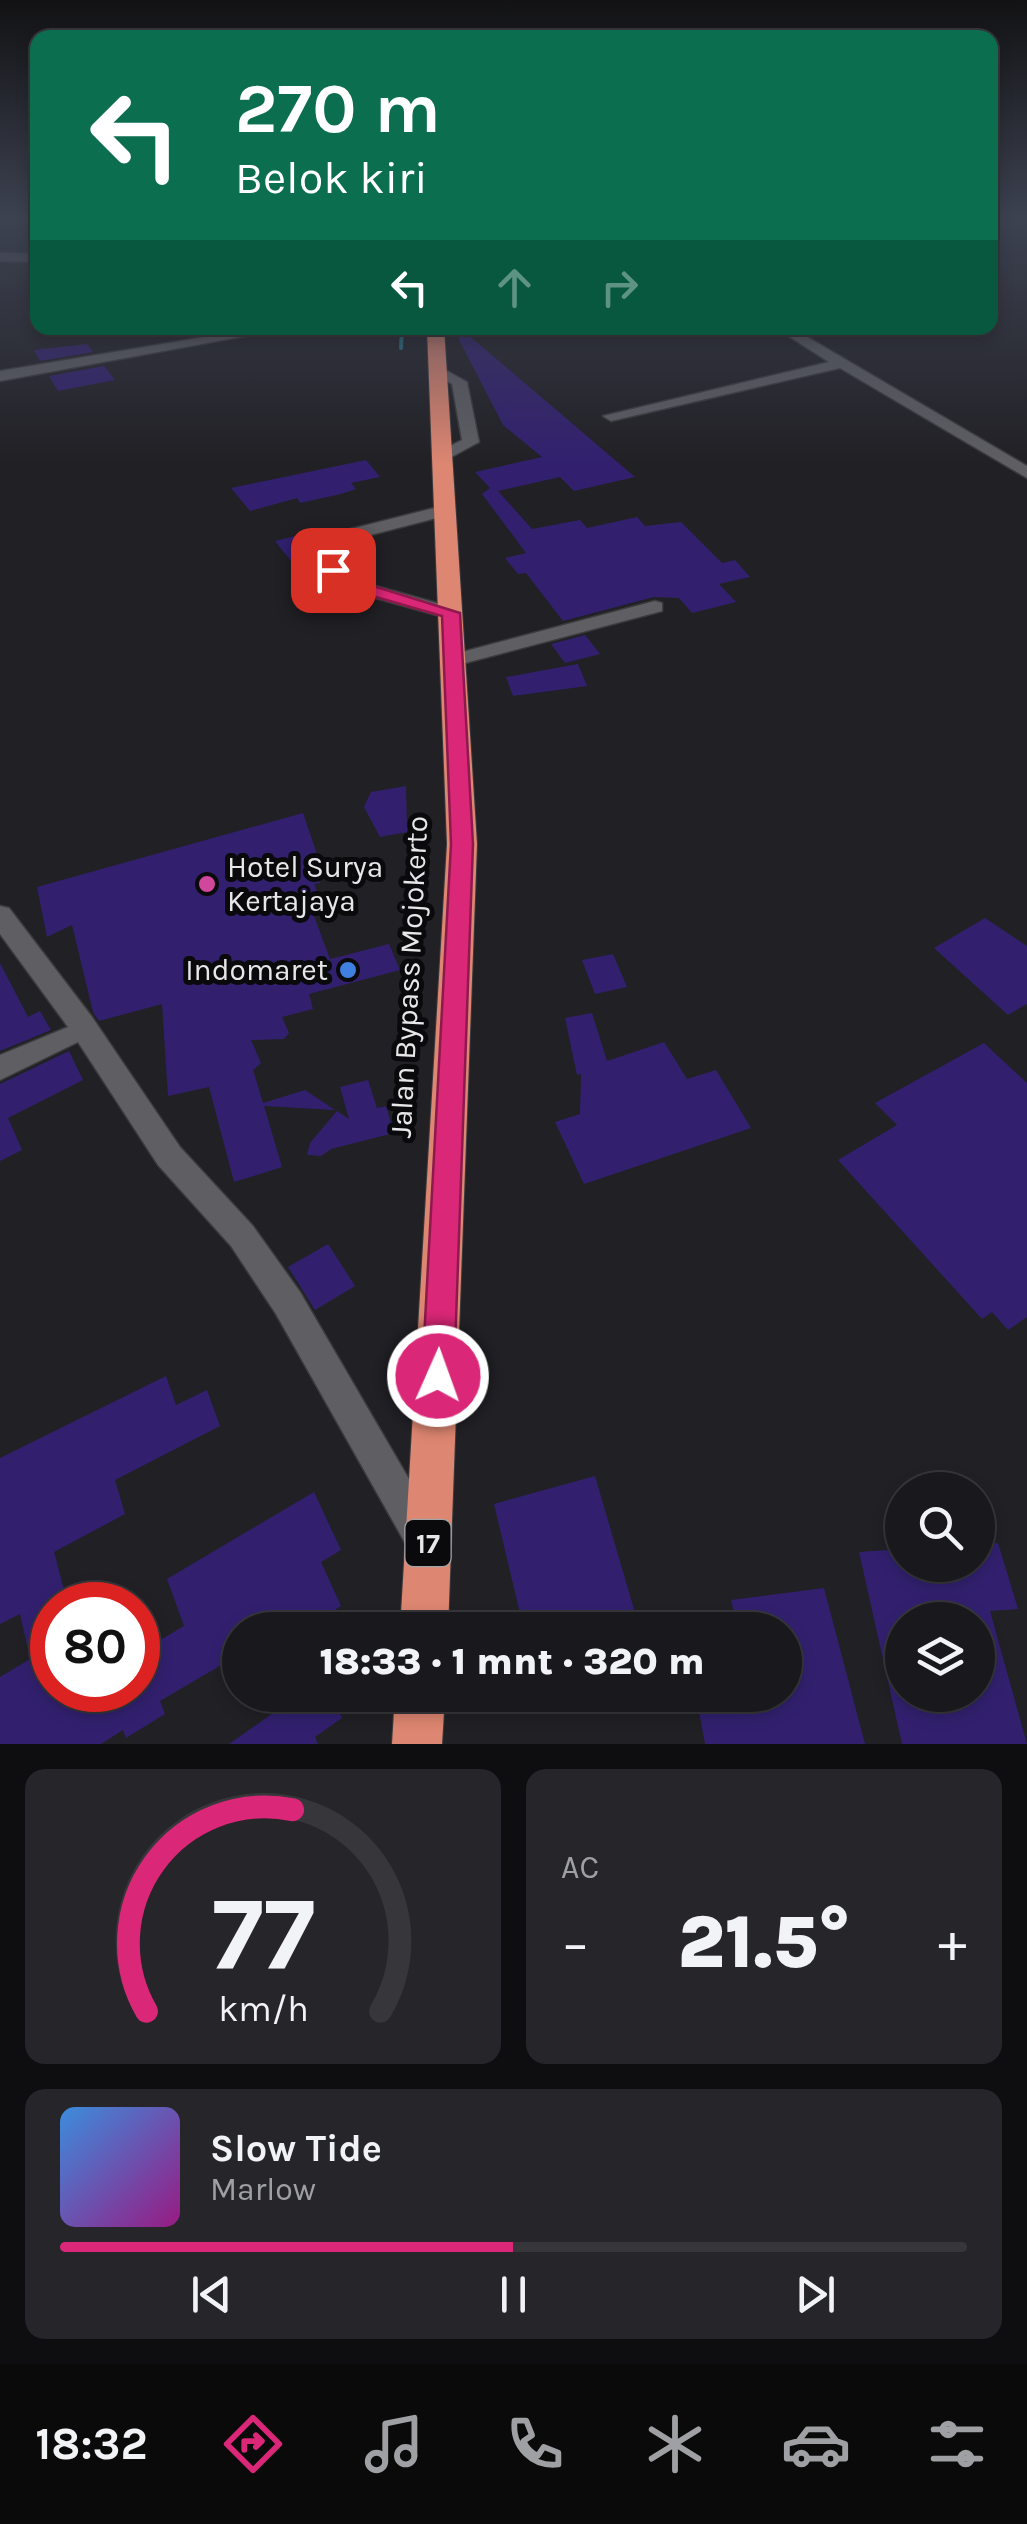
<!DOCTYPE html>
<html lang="id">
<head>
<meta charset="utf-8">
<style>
  :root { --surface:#19181c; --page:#262529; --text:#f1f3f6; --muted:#9fa0a3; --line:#37373b; --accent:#db2777 }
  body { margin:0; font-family:Karla,sans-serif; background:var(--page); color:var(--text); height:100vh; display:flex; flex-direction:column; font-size:38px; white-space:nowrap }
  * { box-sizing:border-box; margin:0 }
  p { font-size:32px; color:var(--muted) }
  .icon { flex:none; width:55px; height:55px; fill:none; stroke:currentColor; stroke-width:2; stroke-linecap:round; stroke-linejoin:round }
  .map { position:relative; height:1744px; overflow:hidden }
  .sheet { display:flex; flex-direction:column; gap:25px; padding:25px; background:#0e0d0f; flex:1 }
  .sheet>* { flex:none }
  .top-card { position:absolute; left:30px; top:30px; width:968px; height:305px; border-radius:20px; box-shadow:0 5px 15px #0003,0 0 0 2px var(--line); background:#0b6e4f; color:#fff; overflow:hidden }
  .controls { position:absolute; left:885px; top:1472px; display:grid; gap:20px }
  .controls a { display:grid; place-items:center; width:110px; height:110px; border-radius:50%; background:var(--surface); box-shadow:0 5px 15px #0003,0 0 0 2px var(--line); font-size:50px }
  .speed { position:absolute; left:30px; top:1582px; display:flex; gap:20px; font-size:50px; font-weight:700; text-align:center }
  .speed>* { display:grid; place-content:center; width:130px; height:130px; border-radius:50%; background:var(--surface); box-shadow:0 5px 15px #0003,0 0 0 2px var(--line); line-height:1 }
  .speed .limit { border:15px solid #d22; background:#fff; color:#111 }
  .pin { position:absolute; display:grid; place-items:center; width:85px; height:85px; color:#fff; margin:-42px; border-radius:20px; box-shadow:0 5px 15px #0006 }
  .me { position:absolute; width:110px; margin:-55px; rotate:2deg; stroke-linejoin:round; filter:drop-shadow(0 0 8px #0008) }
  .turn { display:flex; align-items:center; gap:35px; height:210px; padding:0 40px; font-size:45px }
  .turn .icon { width:130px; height:130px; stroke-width:2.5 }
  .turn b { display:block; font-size:70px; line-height:85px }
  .lanes { display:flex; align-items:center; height:95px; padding:0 40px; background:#0003; justify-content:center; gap:50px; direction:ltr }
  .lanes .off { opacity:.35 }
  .big { font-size:75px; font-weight:800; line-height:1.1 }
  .sheet .card { flex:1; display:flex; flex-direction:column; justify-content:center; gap:15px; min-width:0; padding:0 35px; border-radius:20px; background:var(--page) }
  .sheet .dial { align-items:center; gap:0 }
  .dial svg { height:260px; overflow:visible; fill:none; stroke:var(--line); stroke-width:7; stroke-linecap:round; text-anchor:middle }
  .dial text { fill:var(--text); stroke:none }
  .song { display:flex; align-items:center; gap:30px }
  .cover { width:120px; height:120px; border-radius:15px; background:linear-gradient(135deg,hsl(210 70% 55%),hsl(310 70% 35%)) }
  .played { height:10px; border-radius:5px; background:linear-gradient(90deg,var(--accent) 50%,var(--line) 50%) }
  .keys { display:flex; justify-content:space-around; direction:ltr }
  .heat { display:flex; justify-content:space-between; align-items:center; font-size:55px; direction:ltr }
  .sheet .tiles { flex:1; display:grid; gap:25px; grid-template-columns:1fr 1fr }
  .card:last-child { grid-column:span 2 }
  .trip { position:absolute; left:222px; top:1612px; width:580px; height:100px; border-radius:50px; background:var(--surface); box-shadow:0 5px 15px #0003,0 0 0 2px var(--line); font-weight:800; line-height:100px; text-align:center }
  .tab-bar { display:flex; height:160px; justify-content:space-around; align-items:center; background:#0a0a0b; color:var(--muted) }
  .tab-bar .icon { width:70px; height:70px }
  .tab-bar .active { color:var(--accent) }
  .tab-bar b { font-size:45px; color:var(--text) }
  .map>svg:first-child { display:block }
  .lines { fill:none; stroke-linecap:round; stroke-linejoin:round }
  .stream { stroke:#267483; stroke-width:4 }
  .building { fill:#32206f; fill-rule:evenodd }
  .minor-casing { stroke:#3b3b3e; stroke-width:3 }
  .highway-casing { stroke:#3b3b3e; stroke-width:2 }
  .minor { fill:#5e5e63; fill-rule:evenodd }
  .highway { fill:#dd8671; fill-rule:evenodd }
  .route { fill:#db2777; stroke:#8e194d; stroke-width:2.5 }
  .hotel-dot { fill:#d1479c; stroke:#0a0a0c; stroke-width:4 }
  .shop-dot { fill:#3f7fe0; stroke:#0a0a0c; stroke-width:4 }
  .labels { text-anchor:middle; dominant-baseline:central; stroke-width:10; stroke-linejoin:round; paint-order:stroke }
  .shield { fill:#0a0a0c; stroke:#a5a5a7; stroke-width:2.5 }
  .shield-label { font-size:28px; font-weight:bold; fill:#e7e7ea }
  .poi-label { font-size:30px; fill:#e7e7ea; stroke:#0a0a0c; text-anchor:start }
  .street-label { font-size:30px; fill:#e7e7ea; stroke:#0a0a0c }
</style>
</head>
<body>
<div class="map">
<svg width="1027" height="1744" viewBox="0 0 1027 1744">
  <rect width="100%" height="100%" fill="#212025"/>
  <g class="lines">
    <!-- stream -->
    <path class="stream" d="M 401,348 L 402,328"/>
  </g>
  <!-- building -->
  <g class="building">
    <path d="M 453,328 L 460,328 L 635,477 L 574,491 L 560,477 L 498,491 L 532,529 L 580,520 L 587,528 L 637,517 L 645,526 L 681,522 L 722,563 L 735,560 L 750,577 L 719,584 L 736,602 L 692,613 L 679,598 L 654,597 L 563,621 L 526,573 L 518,574 L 505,558 L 526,553 L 482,494 L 490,488 L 475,472 L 542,457 L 503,425 Z"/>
    <path d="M 87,344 L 93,352 L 40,361 L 34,350 Z"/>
    <path d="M 104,366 L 115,380 L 58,391 L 49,376 Z"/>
    <path d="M 366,460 L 380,477 L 351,483 L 356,489 L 341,494 L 300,503 L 297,498 L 250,511 L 231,488 Z"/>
    <path d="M 307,533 L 320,550 L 327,550 L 337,561 L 347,560 L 352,553 L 376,556 L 366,574 L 350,572 L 333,560 L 320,568 L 294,565 L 275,541 Z"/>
    <path d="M 585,635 L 600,654 L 565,663 L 551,644 Z"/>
    <path d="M 578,664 L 587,686 L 513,696 L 506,677 Z"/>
    <path d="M 406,786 L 407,832 L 380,837 L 364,807 L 371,792 Z"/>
    <path d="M 303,813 L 323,872 L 317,873 L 320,883 L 314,884 L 325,912 L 314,916 L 330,959 L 389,944 L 400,970 L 309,994 L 313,1009 L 282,1017 L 289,1033 L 284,1039 L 251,1040 L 261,1063 L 253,1070 L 263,1103 L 305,1090 L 335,1110 L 264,1106 L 282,1167 L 234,1182 L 209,1087 L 168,1096 L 162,1004 L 99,1021 L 93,1012 L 72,925 L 47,937 L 37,887 Z"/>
    <path d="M 985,918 L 1027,946 L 1027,1004 L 1008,1015 L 934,948 Z"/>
    <path d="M 613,954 L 627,987 L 595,994 L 582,960 Z"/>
    <path d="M 0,963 L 28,1017 L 40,1011 L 51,1030 L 0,1051 Z"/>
    <path d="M 592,1013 L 607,1061 L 664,1042 L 687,1079 L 716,1070 L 751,1128 L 584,1184 L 555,1122 L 580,1114 L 581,1074 L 577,1075 L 565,1018 Z"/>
    <path d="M 984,1043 L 1027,1083 L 1027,1317 L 1008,1330 L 992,1312 L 982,1319 L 838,1160 L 897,1125 L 875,1103 Z"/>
    <path d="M 69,1051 L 83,1080 L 8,1118 L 22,1150 L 0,1161 L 0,1084 Z"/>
    <path d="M 368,1080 L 377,1108 L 386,1106 L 394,1133 L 331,1149 L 321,1156 L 307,1155 L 310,1143 L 337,1111 L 349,1119 L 340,1087 Z"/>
    <path d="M 328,1244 L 355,1286 L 315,1310 L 288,1267 Z"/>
    <path d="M 166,1376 L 176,1405 L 207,1390 L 220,1426 L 115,1480 L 125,1514 L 54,1552 L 68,1605 L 52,1605 L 52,1690 L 138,1690 L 138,1653 L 184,1626 L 167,1579 L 314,1492 L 341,1550 L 321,1562 L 341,1606 L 303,1630 L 240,1630 L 240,1654 L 160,1701 L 165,1714 L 126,1738 L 123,1730 L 101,1744 L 0,1744 L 0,1677 L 30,1659 L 20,1614 L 0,1624 L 0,1458 Z"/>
    <path d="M 595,1476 L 640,1630 L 524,1630 L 494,1504 Z"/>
    <path d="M 998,1543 L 1018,1609 L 990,1611 L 1027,1744 L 902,1744 L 859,1552 L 902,1549 L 902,1565 L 978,1565 L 978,1544 ZM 902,1620 L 978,1620 L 978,1695 L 902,1695 Z"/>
    <path d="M 824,1588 L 865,1744 L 705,1744 L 696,1695 L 785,1695 L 785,1630 L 738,1630 L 731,1600 Z"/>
    <path d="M 299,1695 L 332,1695 L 342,1718 L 315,1737 L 318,1744 L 229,1744 Z"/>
  </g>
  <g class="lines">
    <defs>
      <g id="minor">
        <path d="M 0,253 L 38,254 L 38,262 L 0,261 Z"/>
        <path d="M 259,328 L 288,328 L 0,381 L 0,371 Z"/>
        <path d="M 776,328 L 792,328 L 1027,466 L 1027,478 L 840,368 L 611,421 L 603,416 L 829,362 Z"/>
        <path d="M 438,366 L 467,382 L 479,442 L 444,461 L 438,460 L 438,452 L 462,440 L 452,384 L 430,371 Z"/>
        <path d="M 446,505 L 452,506 L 452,514 L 359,538 L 346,556 L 339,558 L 330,552 L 347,530 Z"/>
        <path d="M 333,564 L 354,580 L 458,609 L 461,613 L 451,619 L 340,588 L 323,570 Z"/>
        <path d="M 655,601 L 662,603 L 662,611 L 454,666 L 444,660 L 447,656 Z"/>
        <path d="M 0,906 L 9,908 L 92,1017 L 180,1147 L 253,1226 L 300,1292 L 438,1529 L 444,1542 L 438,1555 L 425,1561 L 412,1555 L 276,1314 L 231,1246 L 158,1165 L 78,1042 L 0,1080 L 0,1055 L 68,1027 L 0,934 Z"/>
      </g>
      <g id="highway">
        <path d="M 427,328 L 444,328 L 477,844 L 448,1630 L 400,1630 L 447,844 Z"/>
        <path d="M 395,1695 L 445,1695 L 442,1744 L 392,1744 Z"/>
      </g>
    </defs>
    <!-- minor casing -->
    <use href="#minor" class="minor-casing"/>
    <!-- highway casing -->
    <use href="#highway" class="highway-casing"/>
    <!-- minor -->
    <use href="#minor" class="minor"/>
    <!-- highway -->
    <use href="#highway" class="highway"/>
  </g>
  <!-- sky -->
  <linearGradient id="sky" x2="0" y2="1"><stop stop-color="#121214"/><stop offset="0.47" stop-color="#3d4251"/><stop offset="1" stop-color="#3d4251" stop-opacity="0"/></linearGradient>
  <rect width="1027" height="464" fill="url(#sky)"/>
  <!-- route -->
  <path class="route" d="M 333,565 L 354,580 L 460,613 L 473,844 L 454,1376 L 449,1387 L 438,1392 L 427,1387 L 422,1376 L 451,844 L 442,616 L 341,587 L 325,570 Z"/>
  <!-- markers -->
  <circle class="hotel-dot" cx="207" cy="884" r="10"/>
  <circle class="shop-dot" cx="348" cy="970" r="10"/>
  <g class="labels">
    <!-- shield labels -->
    <rect class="shield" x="405.5" y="1520" width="45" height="46" rx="8"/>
    <g class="shield-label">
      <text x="428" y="1543">17</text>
    </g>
    <!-- poi labels -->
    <g class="poi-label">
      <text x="227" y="867">Hotel Surya<tspan x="227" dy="34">Kertajaya</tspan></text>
      <text x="328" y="970" text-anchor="end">Indomaret</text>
    </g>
    <!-- street labels -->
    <g class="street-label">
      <text transform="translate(409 977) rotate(-87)">Jalan Bypass Mojokerto</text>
    </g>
  </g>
</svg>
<div class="controls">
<a><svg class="icon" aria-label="search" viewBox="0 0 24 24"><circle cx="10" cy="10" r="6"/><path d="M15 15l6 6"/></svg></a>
<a><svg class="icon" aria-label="layers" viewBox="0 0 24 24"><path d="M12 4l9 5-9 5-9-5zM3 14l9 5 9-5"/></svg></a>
</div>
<div class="speed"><div class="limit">80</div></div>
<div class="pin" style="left:333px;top:570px;background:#d93025"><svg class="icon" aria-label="arrive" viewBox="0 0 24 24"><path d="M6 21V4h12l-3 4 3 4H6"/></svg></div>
<svg class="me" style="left:438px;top:1376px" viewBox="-20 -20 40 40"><circle r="17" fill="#db2777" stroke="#fff" stroke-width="3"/><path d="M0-11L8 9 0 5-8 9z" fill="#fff"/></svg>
<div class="trip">18:33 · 1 mnt · 320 m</div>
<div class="top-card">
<div class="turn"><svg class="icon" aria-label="left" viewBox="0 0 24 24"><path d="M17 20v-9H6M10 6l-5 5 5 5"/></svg><div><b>270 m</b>Belok kiri</div></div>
<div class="lanes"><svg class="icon" aria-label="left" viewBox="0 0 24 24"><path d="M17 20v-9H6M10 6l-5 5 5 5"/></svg><svg class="icon off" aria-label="ahead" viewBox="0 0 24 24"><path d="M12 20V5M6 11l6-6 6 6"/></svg><svg class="icon off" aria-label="right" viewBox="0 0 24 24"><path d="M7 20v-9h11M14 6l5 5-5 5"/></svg></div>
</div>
</div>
<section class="sheet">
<div class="tiles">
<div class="card dial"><svg viewBox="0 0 100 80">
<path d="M14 69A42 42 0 1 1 86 69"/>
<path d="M14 69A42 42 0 0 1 59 7" stroke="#db2777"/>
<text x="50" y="56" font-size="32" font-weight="700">77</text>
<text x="50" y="72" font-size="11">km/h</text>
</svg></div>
<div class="card"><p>AC</p>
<div class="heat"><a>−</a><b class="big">21.5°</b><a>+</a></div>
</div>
<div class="card">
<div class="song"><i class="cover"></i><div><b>Slow Tide</b><p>Marlow</p></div></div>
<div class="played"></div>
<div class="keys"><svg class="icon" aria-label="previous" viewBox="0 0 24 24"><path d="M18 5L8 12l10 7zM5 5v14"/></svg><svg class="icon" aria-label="pause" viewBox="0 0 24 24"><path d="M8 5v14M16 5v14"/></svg><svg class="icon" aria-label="next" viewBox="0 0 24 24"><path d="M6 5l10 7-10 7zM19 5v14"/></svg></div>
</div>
</div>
</section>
<nav class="tab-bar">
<b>18:32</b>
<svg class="icon active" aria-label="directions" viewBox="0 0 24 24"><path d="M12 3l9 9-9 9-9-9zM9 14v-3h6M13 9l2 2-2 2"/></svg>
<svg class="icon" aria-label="music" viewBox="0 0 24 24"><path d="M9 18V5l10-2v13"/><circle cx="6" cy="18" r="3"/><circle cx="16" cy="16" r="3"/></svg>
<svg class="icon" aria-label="phone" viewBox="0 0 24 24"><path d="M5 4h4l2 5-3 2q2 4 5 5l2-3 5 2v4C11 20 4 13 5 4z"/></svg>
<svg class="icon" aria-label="climate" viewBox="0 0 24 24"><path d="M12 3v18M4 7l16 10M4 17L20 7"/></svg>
<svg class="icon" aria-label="car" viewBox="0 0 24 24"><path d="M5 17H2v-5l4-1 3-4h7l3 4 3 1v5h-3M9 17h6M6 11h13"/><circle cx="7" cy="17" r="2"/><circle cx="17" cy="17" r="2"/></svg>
<svg class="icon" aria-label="filters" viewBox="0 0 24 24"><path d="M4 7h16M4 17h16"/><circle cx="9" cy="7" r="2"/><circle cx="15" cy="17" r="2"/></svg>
</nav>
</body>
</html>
